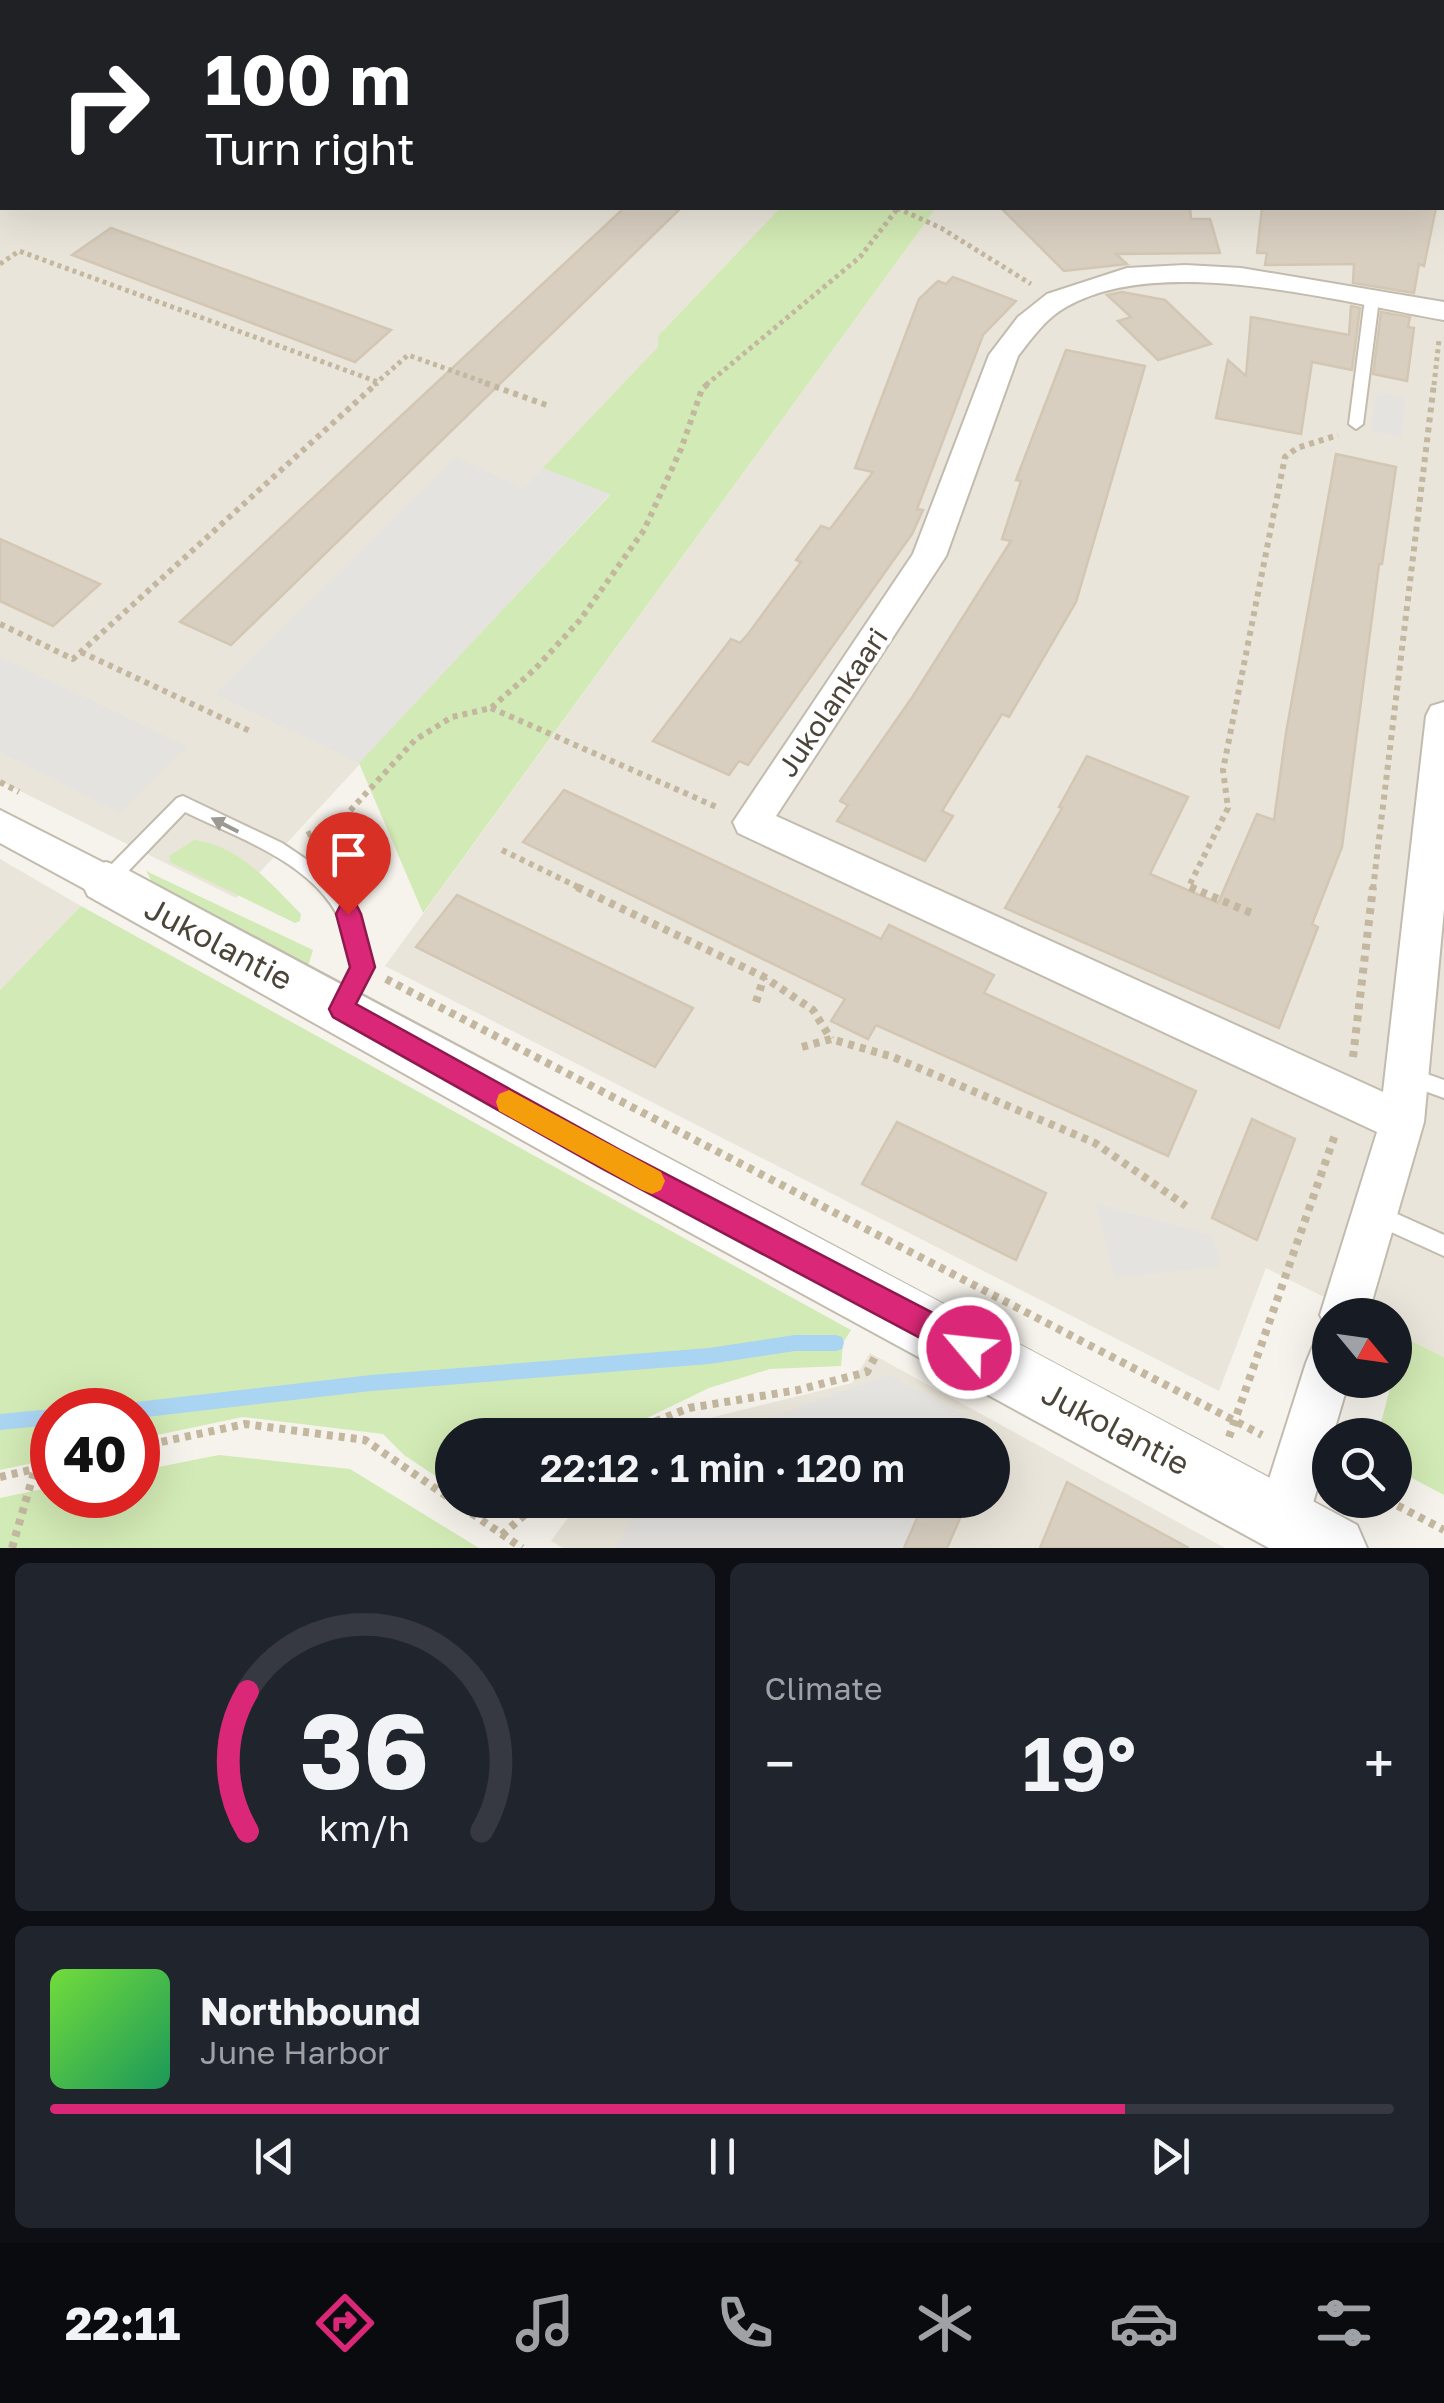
<!DOCTYPE html>
<html lang="en">
<head>
<meta charset="utf-8">
<style>
  :root { --surface:#171b24; --page:#20242c; --text:#f1f3f6; --muted:#9ea1a6; --line:#363941; --accent:#db2777 }
  body { margin:0; font-family:"Golos Text",sans-serif; background:var(--page); color:var(--text); height:100vh; display:flex; flex-direction:column; font-size:38px; white-space:nowrap }
  * { box-sizing:border-box; margin:0 }
  p { font-size:32px; color:var(--muted) }
  .icon { flex:none; width:55px; height:55px; fill:none; stroke:currentColor; stroke-width:2; stroke-linecap:round; stroke-linejoin:round }
  .map { position:relative; height:1548px; overflow:hidden }
  .sheet { display:flex; flex-direction:column; gap:15px; padding:15px; background:#0d0f14; flex:1 }
  .sheet>* { flex:none }
  .guide { position:absolute; left:0px; top:0px; width:1445px; height:210px; box-shadow:0 10px 40px #0002; background:#202124; color:#fff; overflow:hidden }
  .needle { width:65px; rotate:119deg }
  .buttons { position:absolute; left:1312px; top:1298px; display:grid; gap:20px }
  .buttons a { display:grid; place-items:center; width:100px; height:100px; border-radius:50%; background:var(--surface); box-shadow:0 10px 40px #0002; font-size:50px }
  .speed { position:absolute; left:30px; top:1388px; display:flex; gap:20px; font-size:50px; font-weight:700; text-align:center }
  .speed>* { display:grid; place-content:center; width:130px; height:130px; border-radius:50%; background:var(--surface); box-shadow:0 10px 40px #0002; line-height:1 }
  .speed .limit { border:15px solid #d22; background:#fff; color:#111 }
  .pin { position:absolute; display:grid; place-items:center; width:85px; height:85px; color:#fff; margin:-102px -42px; border-radius:50% 50% 50% 0; rotate:-45deg; box-shadow:0 0 10px #0007 }
  .pin .icon { rotate:45deg }
  .me { position:absolute; width:110px; margin:-55px; rotate:298deg; stroke-linejoin:round; filter:drop-shadow(0 0 8px #0008) }
  .turn { display:flex; align-items:center; gap:35px; height:210px; padding:0 40px; font-size:45px }
  .turn .icon { width:130px; height:130px; stroke-width:2.5 }
  .turn b { display:block; font-size:70px; line-height:85px }
  .big { font-size:75px; font-weight:600; line-height:1.1 }
  .sheet .widget { flex:1; display:flex; flex-direction:column; justify-content:center; gap:15px; min-width:0; padding:0 35px; border-radius:15px; background:var(--page) }
  .sheet .dial { align-items:center; gap:0 }
  .dial svg { height:260px; overflow:visible; fill:none; stroke:var(--line); stroke-width:7; stroke-linecap:round; text-anchor:middle }
  .dial text { fill:var(--text); stroke:none }
  .song { display:flex; align-items:center; gap:30px }
  .cover { width:120px; height:120px; border-radius:15px; background:linear-gradient(135deg,hsl(100 70% 55%),hsl(150 70% 35%)) }
  .played { height:10px; border-radius:5px; background:linear-gradient(90deg,var(--accent) 80%,var(--line) 80%) }
  .keys { display:flex; justify-content:space-around; direction:ltr }
  .heat { display:flex; justify-content:space-between; align-items:center; font-size:55px; direction:ltr }
  .sheet .tiles { flex:1; display:grid; gap:15px; grid-template-columns:1fr 1fr }
  .widget:last-child { grid-column:span 2 }
  .trip { position:absolute; left:435px; top:1418px; width:575px; height:100px; border-radius:50px; background:var(--surface); box-shadow:0 10px 40px #0002; font-weight:600; line-height:100px; text-align:center }
  .dock { display:flex; height:160px; justify-content:space-around; align-items:center; background:#090b0e; color:var(--muted) }
  .dock .icon { width:70px; height:70px }
  .dock .on { color:var(--accent) }
  .dock b { font-size:45px; color:var(--text) }
  .map>svg:first-child { display:block }
  .residential { fill:#eae5da }
  .green { fill:#d2eab5 }
  .parking { fill:#e5e3e0 }
  .lines { fill:none; stroke-linecap:round; stroke-linejoin:round }
  .stream { fill:#a9d4f2; fill-rule:evenodd }
  .building { fill:#d8cfc1; stroke:#d3c7b4; stroke-width:2.5 }
  .service-casing { stroke:#c2bbae; stroke-width:4 }
  .minor-casing { stroke:#c2bbae; stroke-width:4 }
  .tertiary-casing { stroke:#c2bbae; stroke-width:4 }
  .path-far2 { stroke:#c4b79f; stroke-width:5; stroke-dasharray:4 4; stroke-linecap:butt }
  .path-far1 { stroke:#c4b79f; stroke-width:6; stroke-dasharray:5 5; stroke-linecap:butt }
  .path { stroke:#c4b79f; stroke-width:8; stroke-dasharray:6 6; stroke-linecap:butt }
  .service { fill:#fff; fill-rule:evenodd }
  .minor { fill:#fff; fill-rule:evenodd }
  .tertiary { fill:#fff; fill-rule:evenodd }
  .oneway { fill:#9c9892 }
  .route { fill:#db2777; stroke:#8e194d; stroke-width:2.5 }
  .slow { fill:#f59e0b }
  .labels { text-anchor:middle; dominant-baseline:central; stroke-width:9; stroke-linejoin:round; paint-order:stroke }
  .street-label { font-size:28px; fill:#4b4439; stroke:#fff }
  .near-street-label { font-size:32px; fill:#4b4439; stroke:#fff }
</style>
</head>
<body>
<div class="map">
<svg width="1444" height="1548" viewBox="0 0 1444 1548">
  <rect width="100%" height="100%" fill="#f6f3ec"/>
  <!-- residential -->
  <g class="residential">
    <path d="M 1444,149 L 1444,1357 L 1395,1333 L 1395,1315 L 1360,1315 L 1266,1268 L 1219,1391 L 385,966 L 936,208 L 1442,208 Z"/>
    <path d="M 0,174 L 2,208 L 780,208 L 658,336 L 658,347 L 610,494 L 236,898 L 0,781 Z"/>
    <path d="M 0,859 L 81,906 L 0,990 Z"/>
    <path d="M 870,1353 L 1225,1548 L 563,1548 L 551,1541 L 581,1500 L 992,1500 L 992,1435 L 662,1435 L 681,1425 L 852,1383 Z"/>
  </g>
  <!-- green -->
  <g class="green">
    <path d="M 0,0 L 969,0 L 2,2 L 0,174 Z"/>
    <path d="M 780,208 L 936,208 L 423,913 L 359,763 L 610,495 L 543,468 L 658,347 L 658,336 Z"/>
    <path d="M 194,840 C 239,845 271,884 301,914 L 300,921 L 295,923 L 170,862 L 169,856 Z"/>
    <path d="M 146,871 L 313,950 L 308,966 L 155,887 Z"/>
    <path d="M 81,906 L 851,1330 L 843,1343 L 841,1366 L 770,1369 L 709,1388 L 612,1435 L 452,1435 L 452,1487 L 404,1455 L 383,1434 L 243,1417 L 138,1439 L 138,1410 L 52,1410 L 52,1459 L 0,1470 L 0,990 Z"/>
    <path d="M 1403,1337 L 1444,1357 L 1444,1495 L 1395,1469 L 1395,1435 L 1378,1435 L 1392,1380 L 1395,1380 Z"/>
    <path d="M 219,1455 L 350,1469 L 479,1548 L 0,1548 L 0,1498 L 52,1487 L 52,1495 L 138,1495 L 138,1471 Z"/>
  </g>
  <!-- parking -->
  <g class="parking">
    <path d="M 1376,392 L 1406,398 L 1401,437 L 1371,431 Z"/>
    <path d="M 456,457 L 524,489 L 543,468 L 610,494 L 359,763 L 215,694 Z"/>
    <path d="M 0,657 L 187,746 L 120,813 L 0,752 Z"/>
    <path d="M 1096,1203 L 1213,1236 L 1221,1266 L 1115,1278 Z"/>
    <path d="M 889,1375 L 964,1415 L 955,1435 L 720,1435 Z"/>
    <path d="M 642,1500 L 925,1500 L 904,1548 L 615,1548 Z"/>
  </g>
  <g class="lines">
    <!-- stream -->
    <g class="stream">
      <path d="M 795,1335 L 836,1335 L 842,1337 L 844,1343 L 842,1349 L 836,1351 L 795,1351 L 709,1364 L 371,1391 L 138,1418 L 138,1410 L 128,1410 L 130,1404 L 136,1402 L 371,1375 L 709,1348 Z"/>
      <path d="M 52,1409 L 55,1410 L 52,1410 L 52,1425 L 0,1430 L 0,1414 Z"/>
    </g>
  </g>
  <!-- building -->
  <g class="building">
    <path d="M 624,208 L 681,208 L 231,645 L 180,622 Z"/>
    <path d="M 1001,208 L 1190,208 L 1191,219 L 1210,219 L 1220,253 L 1116,254 L 1127,264 L 1064,271 Z"/>
    <path d="M 1262,208 L 1436,208 L 1424,266 L 1419,264 L 1414,293 L 1353,283 L 1354,264 L 1265,265 L 1267,253 L 1257,253 Z"/>
    <path d="M 111,228 L 391,330 L 355,362 L 72,255 Z"/>
    <path d="M 953,277 L 1016,301 L 983,335 L 917,509 L 923,510 L 912,534 L 748,765 L 739,761 L 729,775 L 653,741 L 731,639 L 740,643 L 748,634 L 801,562 L 796,560 L 821,526 L 830,529 L 873,472 L 855,468 L 919,299 L 938,281 L 946,284 Z"/>
    <path d="M 1122,292 L 1165,300 L 1211,344 L 1158,360 L 1118,321 L 1131,317 L 1107,295 Z"/>
    <path d="M 1351,306 L 1360,308 L 1352,370 L 1312,362 L 1301,434 L 1216,418 L 1228,360 L 1246,376 L 1251,317 L 1349,335 Z"/>
    <path d="M 1381,312 L 1410,317 L 1408,327 L 1414,328 L 1407,381 L 1373,374 Z"/>
    <path d="M 1066,350 L 1145,366 L 1076,602 L 1009,717 L 1002,714 L 942,811 L 953,816 L 925,861 L 837,821 L 848,805 L 840,801 L 913,696 L 1011,541 L 1002,539 L 1021,481 L 1016,480 Z"/>
    <path d="M 1336,454 L 1396,467 L 1382,564 L 1379,564 L 1342,847 L 1312,924 L 1318,927 L 1279,1028 L 1005,908 L 1062,808 L 1059,807 L 1087,756 L 1188,797 L 1150,874 L 1218,903 L 1257,814 L 1274,820 L 1286,733 Z"/>
    <path d="M 0,539 L 100,584 L 53,626 L 0,601 Z"/>
    <path d="M 564,790 L 881,939 L 889,925 L 994,975 L 984,993 L 1196,1091 L 1168,1156 L 876,1025 L 868,1039 L 831,1021 L 845,999 L 523,842 Z"/>
    <path d="M 457,895 L 693,1008 L 655,1067 L 416,947 Z"/>
    <path d="M 1252,1119 L 1295,1139 L 1257,1240 L 1212,1218 Z"/>
    <path d="M 897,1122 L 1046,1193 L 1016,1260 L 862,1184 Z"/>
    <path d="M 1067,1482 L 1189,1548 L 1040,1548 Z"/>
    <path d="M 925,1500 L 968,1500 L 947,1548 L 904,1548 Z"/>
  </g>
  <g class="lines">
    <defs>
      <g id="service">
        <path d="M 1372,295 L 1379,299 L 1363,424 L 1356,429 L 1349,424 L 1365,299 Z"/>
        <path d="M 183,796 L 282,843 L 325,872 L 343,889 L 361,920 L 372,967 L 348,1015 L 341,1017 L 334,1015 L 331,1009 C 337,997 350,980 352,967 C 353,961 349,950 348,944 C 333,869 246,842 185,812 L 114,886 L 107,889 L 100,886 L 98,881 L 100,876 L 177,798 Z"/>
        <path d="M 1407,1067 L 1444,1080 L 1444,1098 L 1400,1082 L 1397,1076 L 1400,1070 Z"/>
        <path d="M 1375,1204 L 1444,1235 L 1444,1256 L 1367,1221 L 1364,1214 L 1367,1207 Z"/>
      </g>
      <g id="minor">
        <path d="M 1185,265 L 1241,268 L 1444,302 L 1444,320 C 1340,302 1161,252 1066,307 C 1046,318 1032,338 1018,356 L 946,556 L 776,816 L 1383,1092 L 1426,716 L 1431,706 L 1444,702 L 1444,909 L 1424,1122 L 1368,1315 L 1330,1315 L 1330,1333 L 1320,1315 L 1377,1132 L 738,833 L 733,822 L 913,554 L 989,355 L 1018,317 L 1047,294 L 1127,268 Z"/>
        <path d="M 0,810 L 120,871 L 126,882 L 120,893 L 106,898 L 92,893 L 0,843 Z"/>
        <path d="M 1330,1339 L 1330,1380 L 1349,1380 L 1308,1520 L 1300,1538 L 1282,1546 L 1264,1538 L 1256,1520 L 1306,1363 L 1313,1346 Z"/>
      </g>
      <path id="tertiary" d="M 106,862 L 124,868 C 534,1089 947,1303 1357,1525 L 1367,1548 L 1269,1548 L 590,1178 L 88,896 L 81,882 L 88,868 Z"/>
    </defs>
    <!-- service casing -->
    <use href="#service" class="service-casing"/>
    <!-- minor casing -->
    <use href="#minor" class="minor-casing"/>
    <!-- tertiary casing -->
    <use href="#tertiary" class="tertiary-casing"/>
    <!-- path-far2 -->
    <g class="path-far2">
      <path d="M 57,2 L 62,0"/>
      <path d="M 897,208 L 941,228 L 1031,284"/>
      <path d="M 0,264 L 19,251 L 378,382"/>
      <path d="M 374,385 L 408,355 L 492,385"/>
      <path d="M 706,385 L 860,257 L 898,208"/>
      <path d="M 1434,385 L 1439,340"/>
    </g>
    <!-- path-far1 -->
    <g class="path-far1">
      <path d="M 485,383 L 549,406"/>
      <path d="M 0,624 L 73,659 L 377,383"/>
      <path d="M 81,652 L 252,732"/>
      <path d="M 491,708 L 719,808"/>
      <path d="M 0,782 L 19,792"/>
      <path d="M 307,835 L 346,815 L 415,740 L 452,717 L 491,708 L 535,669 L 580,620 L 644,530 L 681,449 L 702,389 L 709,383"/>
      <path d="M 502,850 L 582,889"/>
      <path d="M 1196,889 L 1189,886 L 1228,808 L 1223,770 L 1285,457 L 1297,448 L 1338,435"/>
      <path d="M 1373,889 L 1434,383"/>
    </g>
    <!-- path -->
    <g class="path">
      <path d="M 577,887 L 764,977 L 813,1010 L 831,1039"/>
      <path d="M 1190,887 L 1256,915"/>
      <path d="M 386,979 L 1262,1435"/>
      <path d="M 756,1002 L 764,977"/>
      <path d="M 802,1047 L 831,1039 L 893,1057 L 1095,1143 L 1186,1206"/>
      <path d="M 1353,1057 L 1373,887"/>
      <path d="M 622,1435 L 689,1408 L 798,1390 L 867,1372 L 875,1357"/>
      <path d="M 1229,1437 L 1336,1132"/>
      <path d="M 138,1447 L 245,1424 L 365,1440 L 522,1548"/>
      <path d="M 0,1477 L 52,1465"/>
      <path d="M 1387,1500 L 1444,1530"/>
      <path d="M 502,1535 L 541,1500"/>
      <path d="M 12,1548 L 35,1469"/>
    </g>
    <!-- service -->
    <use href="#service" class="service"/>
    <!-- minor -->
    <use href="#minor" class="minor"/>
    <!-- tertiary -->
    <use href="#tertiary" class="tertiary"/>
  </g>
  <!-- one-way arrows -->
  <defs><path id="oneway-solid" d="M-6-.8H1V-3.2L6.5 0L1 3.2V.8H-6Z" transform="scale(2.5)"/></defs>
  <use class="oneway" href="#oneway-solid" transform="translate(225 825) rotate(-153)"/>
  <!-- route -->
  <path class="route" d="M 348,903 L 357,906 L 361,914 L 375,967 L 356,1004 L 620,1150 L 979,1337 L 983,1348 L 979,1358 L 969,1362 L 958,1358 L 601,1168 L 333,1017 L 329,1009 L 350,967 L 336,914 L 340,906 Z"/>
  <!-- slow -->
  <path class="slow" d="M 509,1090 L 661,1172 L 665,1181 L 661,1190 L 652,1194 L 642,1190 L 499,1111 L 496,1102 L 499,1094 Z"/>
  <g class="labels">
    <!-- street labels -->
    <g class="street-label">
      <text transform="translate(832 702) rotate(-56)">Jukolankaari</text>
    </g>
    <!-- near-street labels -->
    <g class="near-street-label">
      <text transform="translate(219 943) rotate(28)">Jukolantie</text>
      <text transform="translate(1116 1428) rotate(28)">Jukolantie</text>
    </g>
  </g>
</svg>
<div class="buttons">
<a><svg class="needle" viewBox="-14 -14 28 28"><path d="M0-13l5 13h-10z" fill="#e53935"/><path d="M0 13l5-13h-10z" fill="#9ea1a6"/></svg></a>
<a><svg class="icon" aria-label="search" viewBox="0 0 24 24"><circle cx="10" cy="10" r="6"/><path d="M15 15l6 6"/></svg></a>
</div>
<div class="speed"><div class="limit">40</div></div>
<div class="pin" style="left:348px;top:914px;background:#d93025"><svg class="icon" aria-label="arrive" viewBox="0 0 24 24"><path d="M6 21V4h12l-3 4 3 4H6"/></svg></div>
<svg class="me" style="left:969px;top:1348px" viewBox="-20 -20 40 40"><circle r="17" fill="#db2777" stroke="#fff" stroke-width="3"/><path d="M0-11L8 9 0 5-8 9z" fill="#fff"/></svg>
<div class="trip">22:12 · 1 min · 120 m</div>
<div class="guide">
<div class="turn"><svg class="icon" aria-label="right" viewBox="0 0 24 24"><path d="M7 20v-9h11M14 6l5 5-5 5"/></svg><div><b>100 m</b>Turn right</div></div>
</div>
</div>
<section class="sheet">
<div class="tiles">
<div class="widget dial"><svg viewBox="0 0 100 80">
<path d="M14 69A42 42 0 1 1 86 69"/>
<path d="M14 69A42 42 0 0 1 14 26" stroke="#db2777"/>
<text x="50" y="56" font-size="32" font-weight="700">36</text>
<text x="50" y="72" font-size="11">km/h</text>
</svg></div>
<div class="widget"><p>Climate</p>
<div class="heat"><a>−</a><b class="big">19°</b><a>+</a></div>
</div>
<div class="widget">
<div class="song"><i class="cover"></i><div><b>Northbound</b><p>June Harbor</p></div></div>
<div class="played"></div>
<div class="keys"><svg class="icon" aria-label="previous" viewBox="0 0 24 24"><path d="M18 5L8 12l10 7zM5 5v14"/></svg><svg class="icon" aria-label="pause" viewBox="0 0 24 24"><path d="M8 5v14M16 5v14"/></svg><svg class="icon" aria-label="next" viewBox="0 0 24 24"><path d="M6 5l10 7-10 7zM19 5v14"/></svg></div>
</div>
</div>
</section>
<nav class="dock">
<b>22:11</b>
<svg class="icon on" aria-label="directions" viewBox="0 0 24 24"><path d="M12 3l9 9-9 9-9-9zM9 14v-3h6M13 9l2 2-2 2"/></svg>
<svg class="icon" aria-label="music" viewBox="0 0 24 24"><path d="M9 18V5l10-2v13"/><circle cx="6" cy="18" r="3"/><circle cx="16" cy="16" r="3"/></svg>
<svg class="icon" aria-label="phone" viewBox="0 0 24 24"><path d="M5 4h4l2 5-3 2q2 4 5 5l2-3 5 2v4C11 20 4 13 5 4z"/></svg>
<svg class="icon" aria-label="climate" viewBox="0 0 24 24"><path d="M12 3v18M4 7l16 10M4 17L20 7"/></svg>
<svg class="icon" aria-label="car" viewBox="0 0 24 24"><path d="M5 17H2v-5l4-1 3-4h7l3 4 3 1v5h-3M9 17h6M6 11h13"/><circle cx="7" cy="17" r="2"/><circle cx="17" cy="17" r="2"/></svg>
<svg class="icon" aria-label="filters" viewBox="0 0 24 24"><path d="M4 7h16M4 17h16"/><circle cx="9" cy="7" r="2"/><circle cx="15" cy="17" r="2"/></svg>
</nav>
</body>
</html>
